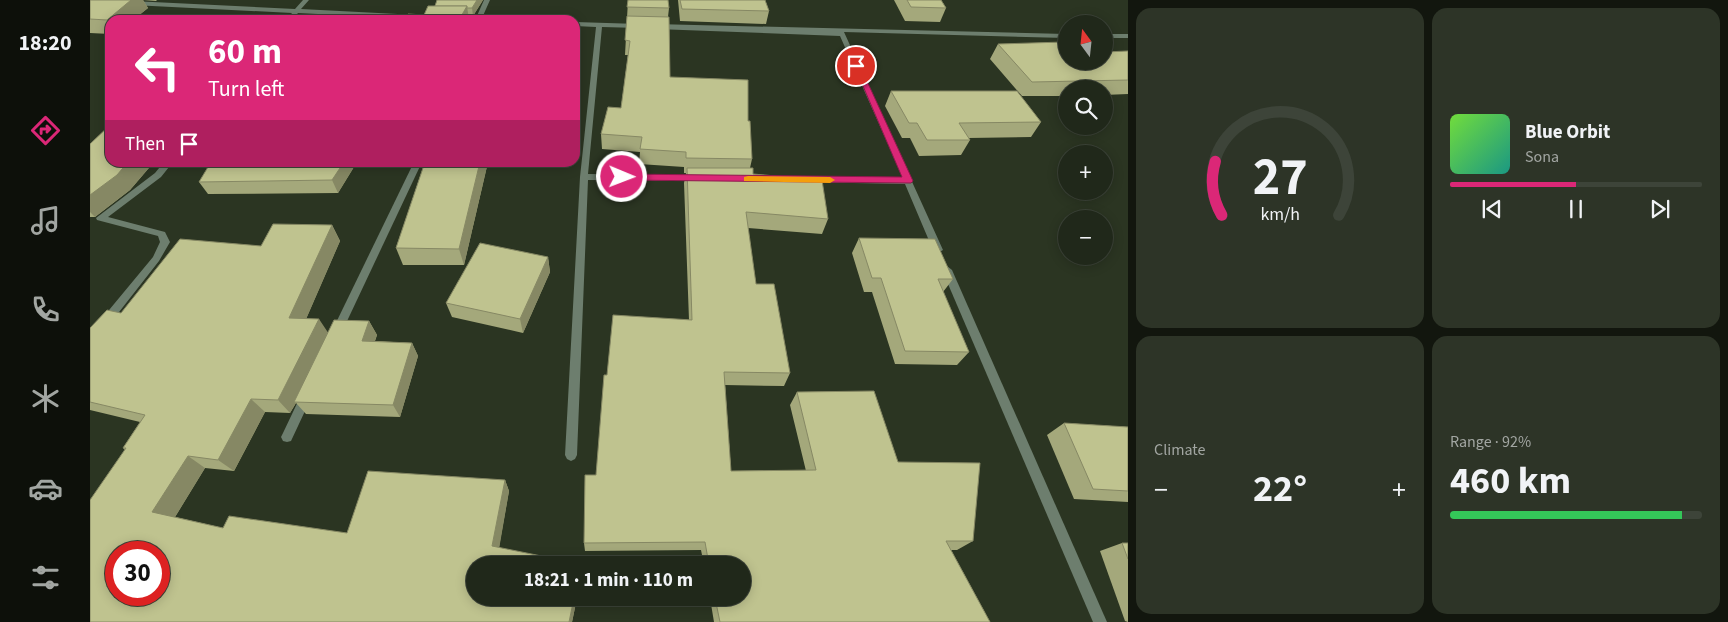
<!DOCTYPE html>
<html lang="en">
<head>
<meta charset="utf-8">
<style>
  :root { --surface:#20281a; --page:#2d3427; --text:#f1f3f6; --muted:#a2a6a2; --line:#3d4439; --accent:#db2777 }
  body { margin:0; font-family:"Source Sans 3",sans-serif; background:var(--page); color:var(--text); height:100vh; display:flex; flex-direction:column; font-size:19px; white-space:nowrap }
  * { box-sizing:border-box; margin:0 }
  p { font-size:16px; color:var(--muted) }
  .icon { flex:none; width:28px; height:28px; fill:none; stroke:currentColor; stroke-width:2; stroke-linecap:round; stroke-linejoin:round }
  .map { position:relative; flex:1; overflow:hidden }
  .panel { display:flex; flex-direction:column; gap:8px; padding:8px; background:#12160e; width:600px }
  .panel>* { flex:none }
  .hud { position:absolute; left:15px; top:15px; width:475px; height:152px; border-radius:15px; box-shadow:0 2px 12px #0003,0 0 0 1px var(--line); background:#db2777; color:#fff; overflow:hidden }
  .needle { width:32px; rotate:345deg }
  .tools { position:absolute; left:968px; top:15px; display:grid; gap:10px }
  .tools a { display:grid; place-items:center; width:55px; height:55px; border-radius:50%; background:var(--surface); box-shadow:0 2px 12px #0003,0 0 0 1px var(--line); font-size:25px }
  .speed { position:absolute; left:15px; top:541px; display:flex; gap:10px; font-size:25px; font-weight:700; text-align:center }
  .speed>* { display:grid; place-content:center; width:65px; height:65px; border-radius:50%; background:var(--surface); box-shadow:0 2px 12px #0003,0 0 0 1px var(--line); line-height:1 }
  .speed .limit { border:8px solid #d22; background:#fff; color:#111 }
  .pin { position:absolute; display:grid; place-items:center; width:42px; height:42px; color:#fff; margin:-21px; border:2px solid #fff; border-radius:50%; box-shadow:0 1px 5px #0007 }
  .me { position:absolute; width:55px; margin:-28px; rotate:91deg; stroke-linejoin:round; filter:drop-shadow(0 0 4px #0008) }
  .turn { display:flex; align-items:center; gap:18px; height:105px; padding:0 20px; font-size:22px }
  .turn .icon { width:65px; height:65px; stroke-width:2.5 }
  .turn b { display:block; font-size:35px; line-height:42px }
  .then { display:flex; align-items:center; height:48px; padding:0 20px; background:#0003; gap:10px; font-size:19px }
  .big { font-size:38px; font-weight:700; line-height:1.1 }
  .panel .card { flex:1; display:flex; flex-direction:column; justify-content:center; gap:8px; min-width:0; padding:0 18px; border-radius:15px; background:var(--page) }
  .panel .dial { align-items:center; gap:0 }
  .dial svg { height:130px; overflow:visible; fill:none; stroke:var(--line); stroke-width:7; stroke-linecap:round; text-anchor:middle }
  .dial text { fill:var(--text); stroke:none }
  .song { display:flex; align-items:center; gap:15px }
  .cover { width:60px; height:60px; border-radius:8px; background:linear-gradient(135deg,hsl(100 70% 55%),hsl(170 70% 35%)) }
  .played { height:5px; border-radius:2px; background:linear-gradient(90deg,var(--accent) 50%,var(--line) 50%) }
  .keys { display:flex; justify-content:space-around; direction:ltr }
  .heat { display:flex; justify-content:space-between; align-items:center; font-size:28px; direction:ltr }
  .charge { height:8px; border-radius:4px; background:linear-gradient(90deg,#34c759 92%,var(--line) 0) }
  .panel .tiles { flex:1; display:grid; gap:8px; grid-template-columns:repeat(2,1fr) }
  .trip { position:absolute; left:376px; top:556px; width:285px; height:50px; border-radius:25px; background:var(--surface); box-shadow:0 2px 12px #0003,0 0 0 1px var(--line); font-weight:700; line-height:50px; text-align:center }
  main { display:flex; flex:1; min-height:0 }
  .tabs { display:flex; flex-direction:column; width:90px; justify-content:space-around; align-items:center; background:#0d100a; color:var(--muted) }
  .tabs .icon { width:35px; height:35px }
  .tabs .selected { color:var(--accent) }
  .tabs b { font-size:22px; color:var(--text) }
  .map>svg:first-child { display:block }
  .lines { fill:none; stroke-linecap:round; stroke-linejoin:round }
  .minor { fill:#6d7e6e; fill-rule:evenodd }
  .wall { fill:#a4a87b }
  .shaded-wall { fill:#868864 }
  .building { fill:#bfc38f; stroke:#868864; fill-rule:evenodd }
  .route { fill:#db2777; stroke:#8e194d }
  .slow { fill:#f59e0b }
</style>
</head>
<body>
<main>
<nav class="tabs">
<b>18:20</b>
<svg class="icon selected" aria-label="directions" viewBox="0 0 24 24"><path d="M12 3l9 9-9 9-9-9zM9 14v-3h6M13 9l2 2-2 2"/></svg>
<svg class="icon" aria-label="music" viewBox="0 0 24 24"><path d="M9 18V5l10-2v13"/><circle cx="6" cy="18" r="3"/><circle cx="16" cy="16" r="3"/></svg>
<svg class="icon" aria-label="phone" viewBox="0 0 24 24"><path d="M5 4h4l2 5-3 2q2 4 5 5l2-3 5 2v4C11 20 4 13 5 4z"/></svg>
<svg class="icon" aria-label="climate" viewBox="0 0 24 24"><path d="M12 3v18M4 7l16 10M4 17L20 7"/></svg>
<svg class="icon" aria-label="car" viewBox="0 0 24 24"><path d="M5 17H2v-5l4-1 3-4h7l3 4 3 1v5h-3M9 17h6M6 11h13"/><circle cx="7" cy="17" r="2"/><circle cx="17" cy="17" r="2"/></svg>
<svg class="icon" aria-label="filters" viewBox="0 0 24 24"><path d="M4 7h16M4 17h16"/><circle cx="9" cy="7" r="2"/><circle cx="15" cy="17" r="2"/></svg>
</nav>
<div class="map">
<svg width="1038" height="622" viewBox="0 0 1038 622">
  <rect width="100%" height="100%" fill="#2b3522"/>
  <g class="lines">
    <!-- minor -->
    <g class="minor">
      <path d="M 213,0 L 219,0 L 211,9 L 327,15 L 330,17 L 327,19 L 208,13 L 202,20 L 196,20 L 202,13 L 42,5 L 39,3 L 42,1 L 205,9 Z"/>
      <path d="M 394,0 L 400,0 L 392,18 L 396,20 L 364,19 L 367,17 L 386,18 Z"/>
      <path d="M 485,22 L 549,24 L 552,26 L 549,28 L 512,27 L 498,174 L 608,175 L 612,178 L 608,181 L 498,180 L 487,455 L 485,459 L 481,461 L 477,459 L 475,455 L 490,177 L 506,27 L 485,26 Z"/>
      <path d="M 565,24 L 976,34 L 976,38 L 754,32 L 853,250 L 848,253 L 843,250 L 815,184 L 710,182 L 706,179 L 710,176 L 813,178 L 750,36 L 566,29 L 562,26 Z"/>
      <rect x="1014" y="34" width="24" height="4"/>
      <path d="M 74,162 L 83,162 L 71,177 L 18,217 L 75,232 L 80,242 L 69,261 L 4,344 L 0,345 L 0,333 L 63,257 L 70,242 L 68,236 L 7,220 L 6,218 L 65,173 Z"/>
      <path d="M 324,162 L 332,162 L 250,336 L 242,336 L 241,333 Z"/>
      <path d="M 857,266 L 862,270 L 1017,622 L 1003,622 L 852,270 Z"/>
      <path d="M 216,391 L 220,393 L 222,396 L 201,441 L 197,442 L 193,441 L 191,437 L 193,433 L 212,393 Z"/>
    </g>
  </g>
  <!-- wall -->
  <g class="wall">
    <path d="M 0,0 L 67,0 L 66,1 L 53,0 L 58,8 L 43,20 L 20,20 L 20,34 L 0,33 Z"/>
    <path d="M 393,0 L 383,16 L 379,16 L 379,20 L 313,20 L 334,15 L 345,6 Z"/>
    <path d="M 538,0 L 579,8 L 578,17 L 580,77 L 658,121 L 662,159 L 660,168 L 663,174 L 738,219 L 732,234 L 658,228 L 666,284 L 700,373 L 694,386 L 635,385 L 641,471 L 716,471 L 700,405 L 707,392 L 808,462 L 883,541 L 867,550 L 861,550 L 900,622 L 624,622 L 620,598 L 652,598 L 652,565 L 614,565 L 611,550 L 495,551 L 494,543 L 506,475 L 517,375 L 599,320 L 594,183 L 596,173 L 594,173 L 594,167 L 549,164 L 550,152 L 512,149 L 511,134 L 531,108 L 538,55 L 535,55 Z"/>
    <path d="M 588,0 L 675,0 L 679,11 L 676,24 L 590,21 Z"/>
    <path d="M 804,0 L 851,0 L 856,8 L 850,22 L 815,21 Z"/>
    <path d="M 908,44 L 976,61 L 1038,51 L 1038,94 L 1014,95 L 1014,89 L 976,89 L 976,96 L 932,96 L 900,59 Z"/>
    <path d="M 801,91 L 951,122 L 941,137 L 878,138 L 880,140 L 871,155 L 829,156 L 820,138 L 812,138 L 795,106 Z"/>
    <path d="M 0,144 L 20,162 L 64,162 L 40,190 L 5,217 L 0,217 Z"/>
    <path d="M 267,162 L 248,193 L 118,194 L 109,182 Z"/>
    <path d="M 335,162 L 398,162 L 374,265 L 313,265 L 306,248 Z"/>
    <path d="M 242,225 L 250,241 L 216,319 L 238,333 L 279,321 L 287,335 L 285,341 L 322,343 L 328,356 L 310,417 L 216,414 L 206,403 L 200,413 L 175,412 L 144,471 L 115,468 L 85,517 L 133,528 L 257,533 L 415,480 L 419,491 L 409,547 L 487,598 L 482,622 L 0,622 L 35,450 L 33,448 L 50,422 L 0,410 L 0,328 L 171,246 Z"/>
    <path d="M 769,238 L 863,279 L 853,292 L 879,352 L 867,365 L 805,364 L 782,292 L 774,292 L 762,253 Z"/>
    <path d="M 458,257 L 460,272 L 433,333 L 362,317 L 356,303 Z"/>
    <path d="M 974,423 L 1038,427 L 1038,502 L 984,499 L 957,435 Z"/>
    <path d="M 1032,543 L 1038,543 L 1038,622 L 1035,621 L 1010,551 Z"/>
  </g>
  <!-- shaded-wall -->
  <g class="shaded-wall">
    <path d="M 41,0 L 53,0 L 58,8 L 43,20 L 20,20 L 20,24 L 17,20 Z"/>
    <path d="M 387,0 L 393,0 L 383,16 L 382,8 Z"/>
    <path d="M 377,6 L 379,20 L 369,20 Z"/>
    <path d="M 38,162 L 64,162 L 40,190 L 5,217 L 0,212 L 0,195 Z"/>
    <path d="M 254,162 L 267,162 L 248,193 L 242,180 Z"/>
    <path d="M 390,162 L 398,162 L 374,265 L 369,249 Z"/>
    <path d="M 242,225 L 250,241 L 210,333 L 199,318 Z"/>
    <path d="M 458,257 L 460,272 L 433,333 L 430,319 Z"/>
    <path d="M 229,319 L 239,334 L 204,402 L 206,403 L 200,413 L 188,400 Z"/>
    <path d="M 279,321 L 287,335 L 280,354 L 272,341 Z"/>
    <path d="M 322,343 L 328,356 L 310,417 L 303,405 Z"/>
    <path d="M 161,399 L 175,412 L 144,471 L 128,460 Z"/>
    <path d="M 98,456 L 115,468 L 82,522 L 62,512 Z"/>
    <path d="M 415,480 L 419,491 L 408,555 L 402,546 Z"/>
    <path d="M 484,598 L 487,598 L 482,622 L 479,622 Z"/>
  </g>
  <!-- building -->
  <g class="building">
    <path d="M 0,0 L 41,0 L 17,20 L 0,19 Z"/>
    <path d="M 347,0 L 387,0 L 382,8 L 377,8 L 377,6 L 345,6 Z"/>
    <path d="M 538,0 L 578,0 L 579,8 L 537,7 Z"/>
    <path d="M 590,0 L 675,0 L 679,11 L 592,9 Z"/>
    <path d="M 817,0 L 851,0 L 856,8 L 821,7 Z"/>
    <path d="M 338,6 L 377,6 L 369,20 L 313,20 L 318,14 L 334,15 Z"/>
    <path d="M 537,16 L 579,17 L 580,77 L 658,80 L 658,121 L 660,121 L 662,159 L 596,158 L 596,152 L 550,149 L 552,137 L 511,134 L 518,107 L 531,108 L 540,41 L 535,40 Z"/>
    <path d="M 974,42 L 976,46 L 976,61 L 1014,61 L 1014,52 L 1038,51 L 1038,80 L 942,82 L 908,44 Z"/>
    <path d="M 801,91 L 927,91 L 951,122 L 869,123 L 880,140 L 837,140 L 827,123 L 819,123 Z"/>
    <path d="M 20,125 L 20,162 L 38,162 L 27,175 L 0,195 L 0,144 Z"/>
    <path d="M 121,162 L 254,162 L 242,180 L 109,182 Z"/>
    <path d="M 335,162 L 390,162 L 369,249 L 306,248 Z"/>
    <path d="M 597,168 L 663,168 L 663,174 L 732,180 L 738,219 L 656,212 L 666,284 L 684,284 L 700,373 L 634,372 L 641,471 L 726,470 L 707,392 L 784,391 L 808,462 L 890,463 L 883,541 L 856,541 L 900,622 L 630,622 L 625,598 L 652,598 L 652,565 L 619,565 L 615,542 L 494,543 L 495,475 L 506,475 L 514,375 L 517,375 L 523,315 L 602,320 Z"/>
    <path d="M 183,224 L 242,225 L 199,318 L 229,319 L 188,400 L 161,399 L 128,460 L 98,456 L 62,512 L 133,528 L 139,516 L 257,533 L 278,471 L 415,480 L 402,546 L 491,564 L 490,565 L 385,565 L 385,598 L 484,598 L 479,622 L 0,622 L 0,500 L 36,448 L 33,448 L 55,415 L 0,402 L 0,328 L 17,310 L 31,313 L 90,239 L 171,246 ZM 26,552 L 69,552 L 69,595 L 26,595 Z"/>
    <path d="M 769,238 L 845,239 L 863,279 L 848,279 L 879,352 L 815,351 L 791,278 L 782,278 Z"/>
    <path d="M 390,243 L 458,257 L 430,319 L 356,303 Z"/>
    <path d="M 244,320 L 279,321 L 272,341 L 322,343 L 303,405 L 204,402 Z"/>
    <path d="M 974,423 L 1038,427 L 1038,491 L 1003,489 Z"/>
    <path d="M 1032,543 L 1038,543 L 1038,559 Z"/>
  </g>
  <!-- route -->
  <path class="route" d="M 764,65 L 770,66 L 823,181 L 821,183 L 532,180 L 528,177 L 532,174 L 812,177 Z"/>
  <!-- slow -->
  <path class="slow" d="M 658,176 L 740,177 L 745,180 L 740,183 L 654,181 L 654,177 Z"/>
</svg>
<div class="tools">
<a><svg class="needle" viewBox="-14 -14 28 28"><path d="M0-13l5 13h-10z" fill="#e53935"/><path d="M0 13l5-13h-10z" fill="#a2a6a2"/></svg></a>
<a><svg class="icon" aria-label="search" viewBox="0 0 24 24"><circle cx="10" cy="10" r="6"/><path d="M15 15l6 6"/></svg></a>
<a>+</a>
<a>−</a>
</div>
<div class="speed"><div class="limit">30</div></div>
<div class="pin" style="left:766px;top:66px;background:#d93025"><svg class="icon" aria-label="arrive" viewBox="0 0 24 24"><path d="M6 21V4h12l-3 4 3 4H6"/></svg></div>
<svg class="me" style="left:532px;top:177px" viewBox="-20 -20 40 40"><circle r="17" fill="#db2777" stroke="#fff" stroke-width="3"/><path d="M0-11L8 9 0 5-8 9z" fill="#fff"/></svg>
<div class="trip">18:21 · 1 min · 110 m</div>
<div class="hud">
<div class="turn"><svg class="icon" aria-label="left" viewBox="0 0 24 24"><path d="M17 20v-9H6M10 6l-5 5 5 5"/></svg><div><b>60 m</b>Turn left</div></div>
<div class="then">Then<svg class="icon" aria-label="arrive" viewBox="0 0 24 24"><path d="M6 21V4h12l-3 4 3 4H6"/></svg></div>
</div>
</div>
<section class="panel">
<div class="tiles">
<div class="card dial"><svg viewBox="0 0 100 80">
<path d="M14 69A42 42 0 1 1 86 69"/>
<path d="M14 69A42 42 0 0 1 10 36" stroke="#db2777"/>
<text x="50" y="56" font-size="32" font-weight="700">27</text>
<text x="50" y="72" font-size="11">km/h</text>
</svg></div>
<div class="card">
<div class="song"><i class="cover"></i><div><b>Blue Orbit</b><p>Sona</p></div></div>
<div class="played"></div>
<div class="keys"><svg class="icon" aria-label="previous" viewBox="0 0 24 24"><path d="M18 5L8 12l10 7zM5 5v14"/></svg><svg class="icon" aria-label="pause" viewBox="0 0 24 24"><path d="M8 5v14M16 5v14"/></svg><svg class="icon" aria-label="next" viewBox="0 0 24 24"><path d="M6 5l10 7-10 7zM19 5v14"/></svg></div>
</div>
<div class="card"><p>Climate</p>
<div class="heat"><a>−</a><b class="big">22°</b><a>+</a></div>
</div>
<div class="card"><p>Range · 92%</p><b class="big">460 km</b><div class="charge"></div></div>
</div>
</section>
</main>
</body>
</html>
